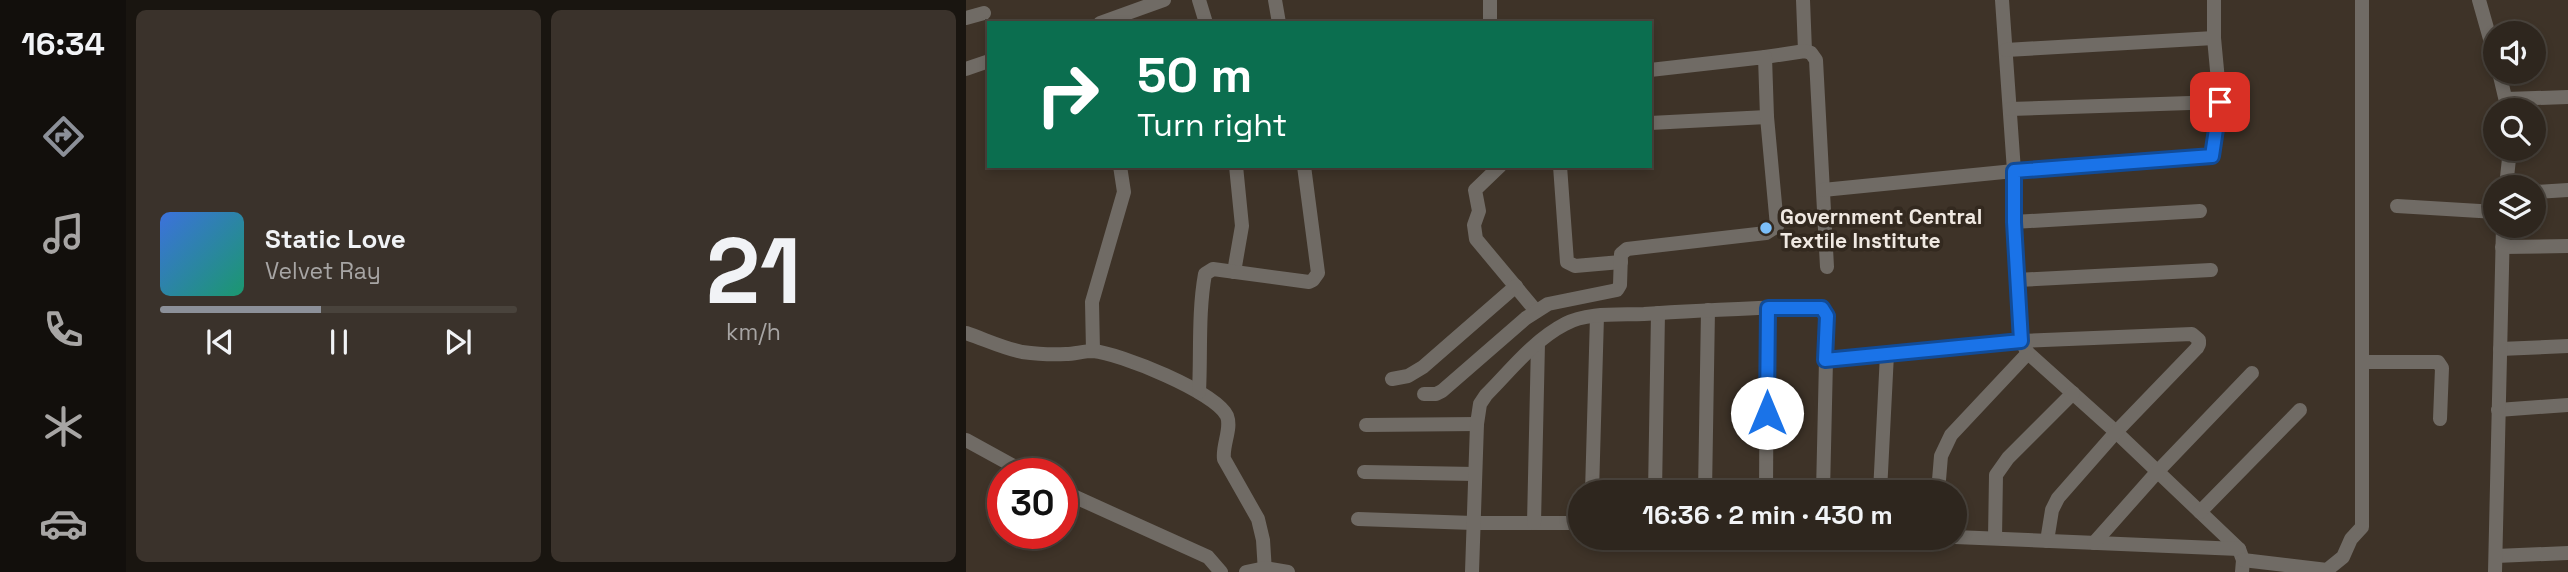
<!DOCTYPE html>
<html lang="en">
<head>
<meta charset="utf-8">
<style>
  :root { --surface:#2e261e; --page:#3a322b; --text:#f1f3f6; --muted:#a7a5a4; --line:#49433c; --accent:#8c9099 }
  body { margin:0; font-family:"Space Grotesk",sans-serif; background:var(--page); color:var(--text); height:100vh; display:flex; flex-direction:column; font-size:26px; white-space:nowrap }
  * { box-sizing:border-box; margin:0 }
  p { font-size:23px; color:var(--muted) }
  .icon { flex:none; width:38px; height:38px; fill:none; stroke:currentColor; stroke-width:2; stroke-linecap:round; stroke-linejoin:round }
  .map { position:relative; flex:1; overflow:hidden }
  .panel { display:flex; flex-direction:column; gap:10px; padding:10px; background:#191510; width:840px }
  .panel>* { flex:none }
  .hud { position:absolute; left:21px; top:21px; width:665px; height:147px; border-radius:0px; box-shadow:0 4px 10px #0003,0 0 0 2px var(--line); background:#0b6e4f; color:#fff; overflow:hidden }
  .controls { position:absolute; left:1517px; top:21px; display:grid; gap:14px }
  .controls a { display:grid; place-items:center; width:63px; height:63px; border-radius:50%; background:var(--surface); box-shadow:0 4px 10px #0003,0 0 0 2px var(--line); font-size:35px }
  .speed { position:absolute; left:21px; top:458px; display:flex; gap:14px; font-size:35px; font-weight:700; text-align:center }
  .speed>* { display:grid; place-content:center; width:91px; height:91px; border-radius:50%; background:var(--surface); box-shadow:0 4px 10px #0003,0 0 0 2px var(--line); line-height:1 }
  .speed .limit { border:10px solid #d22; background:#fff; color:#111 }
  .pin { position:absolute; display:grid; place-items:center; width:60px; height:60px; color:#fff; margin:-30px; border-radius:14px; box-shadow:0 4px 10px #0006 }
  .me { position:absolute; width:77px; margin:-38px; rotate:0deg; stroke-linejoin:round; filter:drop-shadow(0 0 5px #0008) }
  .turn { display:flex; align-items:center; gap:24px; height:147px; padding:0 35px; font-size:32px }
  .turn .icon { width:91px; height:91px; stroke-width:2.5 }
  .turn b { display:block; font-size:49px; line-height:60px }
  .panel .tile { flex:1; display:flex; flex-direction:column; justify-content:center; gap:10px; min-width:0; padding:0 24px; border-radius:10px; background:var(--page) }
  .panel .dial { align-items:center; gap:0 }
  .dial b { font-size:91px; line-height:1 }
  .song { display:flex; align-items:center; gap:21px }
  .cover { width:84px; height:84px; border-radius:10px; background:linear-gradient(135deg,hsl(220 70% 55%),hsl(160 70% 35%)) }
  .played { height:7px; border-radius:4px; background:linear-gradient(90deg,var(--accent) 45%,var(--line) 45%) }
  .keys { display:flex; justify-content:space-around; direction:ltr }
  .panel .tiles { flex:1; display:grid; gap:10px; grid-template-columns:repeat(2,1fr) }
  .trip { position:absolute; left:602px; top:480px; width:399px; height:70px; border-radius:35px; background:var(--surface); box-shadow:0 4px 10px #0003,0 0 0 2px var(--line); font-weight:700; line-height:70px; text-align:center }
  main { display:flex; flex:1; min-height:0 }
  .dock { display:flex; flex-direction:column; width:126px; justify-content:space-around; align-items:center; background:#120f0c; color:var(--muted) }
  .dock .icon { width:49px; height:49px }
  .dock .selected { color:var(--accent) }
  .dock b { font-size:32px; color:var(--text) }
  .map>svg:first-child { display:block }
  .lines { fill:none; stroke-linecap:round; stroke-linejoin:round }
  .minor { stroke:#706b65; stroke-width:14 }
  .route-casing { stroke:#114b97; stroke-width:18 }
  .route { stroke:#1a73e8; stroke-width:12 }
  .poi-dot { fill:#7bbef8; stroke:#33291f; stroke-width:2.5 }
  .labels { text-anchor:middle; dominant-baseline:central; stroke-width:7; stroke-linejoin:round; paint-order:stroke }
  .poi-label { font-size:21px; font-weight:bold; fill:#f0e9e2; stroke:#33291f; text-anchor:start }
</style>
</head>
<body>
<main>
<nav class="dock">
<b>16:34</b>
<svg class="icon selected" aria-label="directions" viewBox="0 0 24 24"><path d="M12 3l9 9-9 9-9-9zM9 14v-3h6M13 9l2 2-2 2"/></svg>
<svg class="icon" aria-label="music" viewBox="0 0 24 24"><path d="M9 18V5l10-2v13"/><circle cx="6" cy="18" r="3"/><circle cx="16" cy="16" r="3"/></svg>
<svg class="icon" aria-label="phone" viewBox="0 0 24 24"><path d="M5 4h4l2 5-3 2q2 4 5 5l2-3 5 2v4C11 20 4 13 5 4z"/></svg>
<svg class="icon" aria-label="climate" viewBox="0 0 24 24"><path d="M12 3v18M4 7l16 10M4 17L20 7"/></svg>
<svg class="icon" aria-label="car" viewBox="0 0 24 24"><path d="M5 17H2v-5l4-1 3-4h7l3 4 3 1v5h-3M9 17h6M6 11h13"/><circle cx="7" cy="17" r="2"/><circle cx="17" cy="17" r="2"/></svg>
</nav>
<section class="panel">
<div class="tiles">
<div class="tile">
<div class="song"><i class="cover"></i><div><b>Static Love</b><p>Velvet Ray</p></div></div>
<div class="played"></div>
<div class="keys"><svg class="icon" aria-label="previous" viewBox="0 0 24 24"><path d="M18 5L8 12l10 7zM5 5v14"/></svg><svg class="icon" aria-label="pause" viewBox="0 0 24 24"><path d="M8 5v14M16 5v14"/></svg><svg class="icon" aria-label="next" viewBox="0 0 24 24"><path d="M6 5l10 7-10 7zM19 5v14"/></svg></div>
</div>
<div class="tile dial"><b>21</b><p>km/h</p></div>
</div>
</section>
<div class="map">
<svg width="1602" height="572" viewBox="0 0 1602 572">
  <rect width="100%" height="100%" fill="#3e3328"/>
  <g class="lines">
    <!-- minor -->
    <g class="minor">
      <path d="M 233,0 L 240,23"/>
      <path d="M 309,0 L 313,23"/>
      <path d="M 524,0 L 524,23"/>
      <path d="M 837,0 L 839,51"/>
      <path d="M 1036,0 L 1048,171 L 1048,222 L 1055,341 L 1062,353 L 1150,432 L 1273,549 L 1277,560 L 1276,572"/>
      <path d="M 1513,0 L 1530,60"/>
      <path d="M 0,18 L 18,13"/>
      <path d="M 134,23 L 198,0"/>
      <path d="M 1040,50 L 1248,38"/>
      <path d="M 799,57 L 839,51 L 845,53 L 850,60 L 861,267"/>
      <path d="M 0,69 L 23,61"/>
      <path d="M 1533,72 L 1542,110"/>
      <path d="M 1540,99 L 1602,97"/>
      <path d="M 1044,109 L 1254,102"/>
      <path d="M 684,123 L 801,117"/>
      <path d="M 534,166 L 509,190 L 513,211 L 508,225 L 510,239 L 570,311"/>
      <path d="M 594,166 L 601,262 L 609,266 L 655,262"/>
      <path d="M 1540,187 L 1544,149"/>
      <path d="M 857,190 L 1048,171 L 1246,156 L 1254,102 L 1248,38 L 1248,0"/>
      <path d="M 1568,192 L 1602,190"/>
      <path d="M 1431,206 L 1530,212"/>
      <path d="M 1048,222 L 1234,211"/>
      <path d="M 1536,247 L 1602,246"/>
      <path d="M 268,272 L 276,226 L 270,166"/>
      <path d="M 1051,280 L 1245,270"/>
      <path d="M 0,333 C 18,339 37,348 56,352 C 71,354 85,355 100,354 C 108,354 118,351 127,351 C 153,353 250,392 261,416 C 266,429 256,445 258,459 L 292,519 L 297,540 L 299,572"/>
      <path d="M 1534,349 L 1602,346"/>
      <path d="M 127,351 L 126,302 L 158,192 L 154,166"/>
      <path d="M 859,361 L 1055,341 L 1226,334 L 1233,340 L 1233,344 L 1231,348 L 1150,432 L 1092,498 L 1086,510 L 1081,541"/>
      <path d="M 1396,362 L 1472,362 L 1476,368 L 1474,419"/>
      <path d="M 426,379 L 442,376 L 457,367 L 550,286"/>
      <path d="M 233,392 C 235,353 232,313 239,274 L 247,269 L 343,282 L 347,280 L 352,273 L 338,166"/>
      <path d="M 458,394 L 470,394 L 476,391 L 560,318 L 582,304 L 651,290 L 654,285 L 655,254 L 661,249 L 800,233 L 811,226 L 801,117 L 799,57 L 684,70"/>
      <path d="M 1532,410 L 1602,405"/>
      <path d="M 400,425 L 511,424"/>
      <path d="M 0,440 L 62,474"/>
      <path d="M 398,472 L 509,474"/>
      <path d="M 96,491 L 242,557 L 255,572"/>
      <path d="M 626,492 L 631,316"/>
      <path d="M 689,492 L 692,313"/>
      <path d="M 739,492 L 742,310"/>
      <path d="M 800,492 L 801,308"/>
      <path d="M 914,492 L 921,354"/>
      <path d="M 972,492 L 975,456 L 985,435 L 1062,353"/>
      <path d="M 1234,512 L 1334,410"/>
      <path d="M 392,519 L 507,523 L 614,523"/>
      <path d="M 568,523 L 572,343"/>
      <path d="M 989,537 L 1273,549"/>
      <path d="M 1029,538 L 1030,475 L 1042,458 L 1107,393"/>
      <path d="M 1128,543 L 1192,471 L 1286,373"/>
      <path d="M 1530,556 L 1602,553"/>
      <path d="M 1277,560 L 1361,570 L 1377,557 L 1385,539 L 1396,527 L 1396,0"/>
      <path d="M 280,572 L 299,568 L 322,572"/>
      <path d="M 506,572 L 511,424 L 514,404 L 520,395 C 544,371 568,340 599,324 C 621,312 653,315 678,314 C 734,310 791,308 848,306 L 856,308 L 861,316 L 857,492"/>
      <path d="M 1529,572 L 1537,226"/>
    </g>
  </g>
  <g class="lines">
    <defs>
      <path id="route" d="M 801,413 L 802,308 L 856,308 L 861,316 L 859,360 L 1055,341 L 1048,222 L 1048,171 L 1246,156 L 1254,102"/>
    </defs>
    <!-- route casing -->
    <use href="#route" class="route-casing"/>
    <!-- route -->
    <use href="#route" class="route"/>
  </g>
  <!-- markers -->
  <circle class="poi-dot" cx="800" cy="228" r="7"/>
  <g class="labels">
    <!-- poi labels -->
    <g class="poi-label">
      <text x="814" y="216">Government Central<tspan x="814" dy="24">Textile Institute</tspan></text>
    </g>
  </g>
</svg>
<div class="controls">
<a><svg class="icon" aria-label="sound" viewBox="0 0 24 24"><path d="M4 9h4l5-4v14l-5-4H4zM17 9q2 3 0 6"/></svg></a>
<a><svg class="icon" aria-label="search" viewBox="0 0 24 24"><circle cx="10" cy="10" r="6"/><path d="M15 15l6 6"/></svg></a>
<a><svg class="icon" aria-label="layers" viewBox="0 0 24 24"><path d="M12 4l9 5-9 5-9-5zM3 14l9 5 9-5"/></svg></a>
</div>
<div class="speed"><div class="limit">30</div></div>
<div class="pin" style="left:1254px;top:102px;background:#d93025"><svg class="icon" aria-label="arrive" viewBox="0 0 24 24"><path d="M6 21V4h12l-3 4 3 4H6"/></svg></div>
<svg class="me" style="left:801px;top:413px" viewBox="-20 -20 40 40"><circle r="19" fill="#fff"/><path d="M0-13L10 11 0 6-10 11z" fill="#1a73e8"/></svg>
<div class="trip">16:36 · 2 min · 430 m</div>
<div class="hud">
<div class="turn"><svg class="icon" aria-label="right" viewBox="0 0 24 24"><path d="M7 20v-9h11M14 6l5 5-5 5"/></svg><div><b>50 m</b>Turn right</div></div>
</div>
</div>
</main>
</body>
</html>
